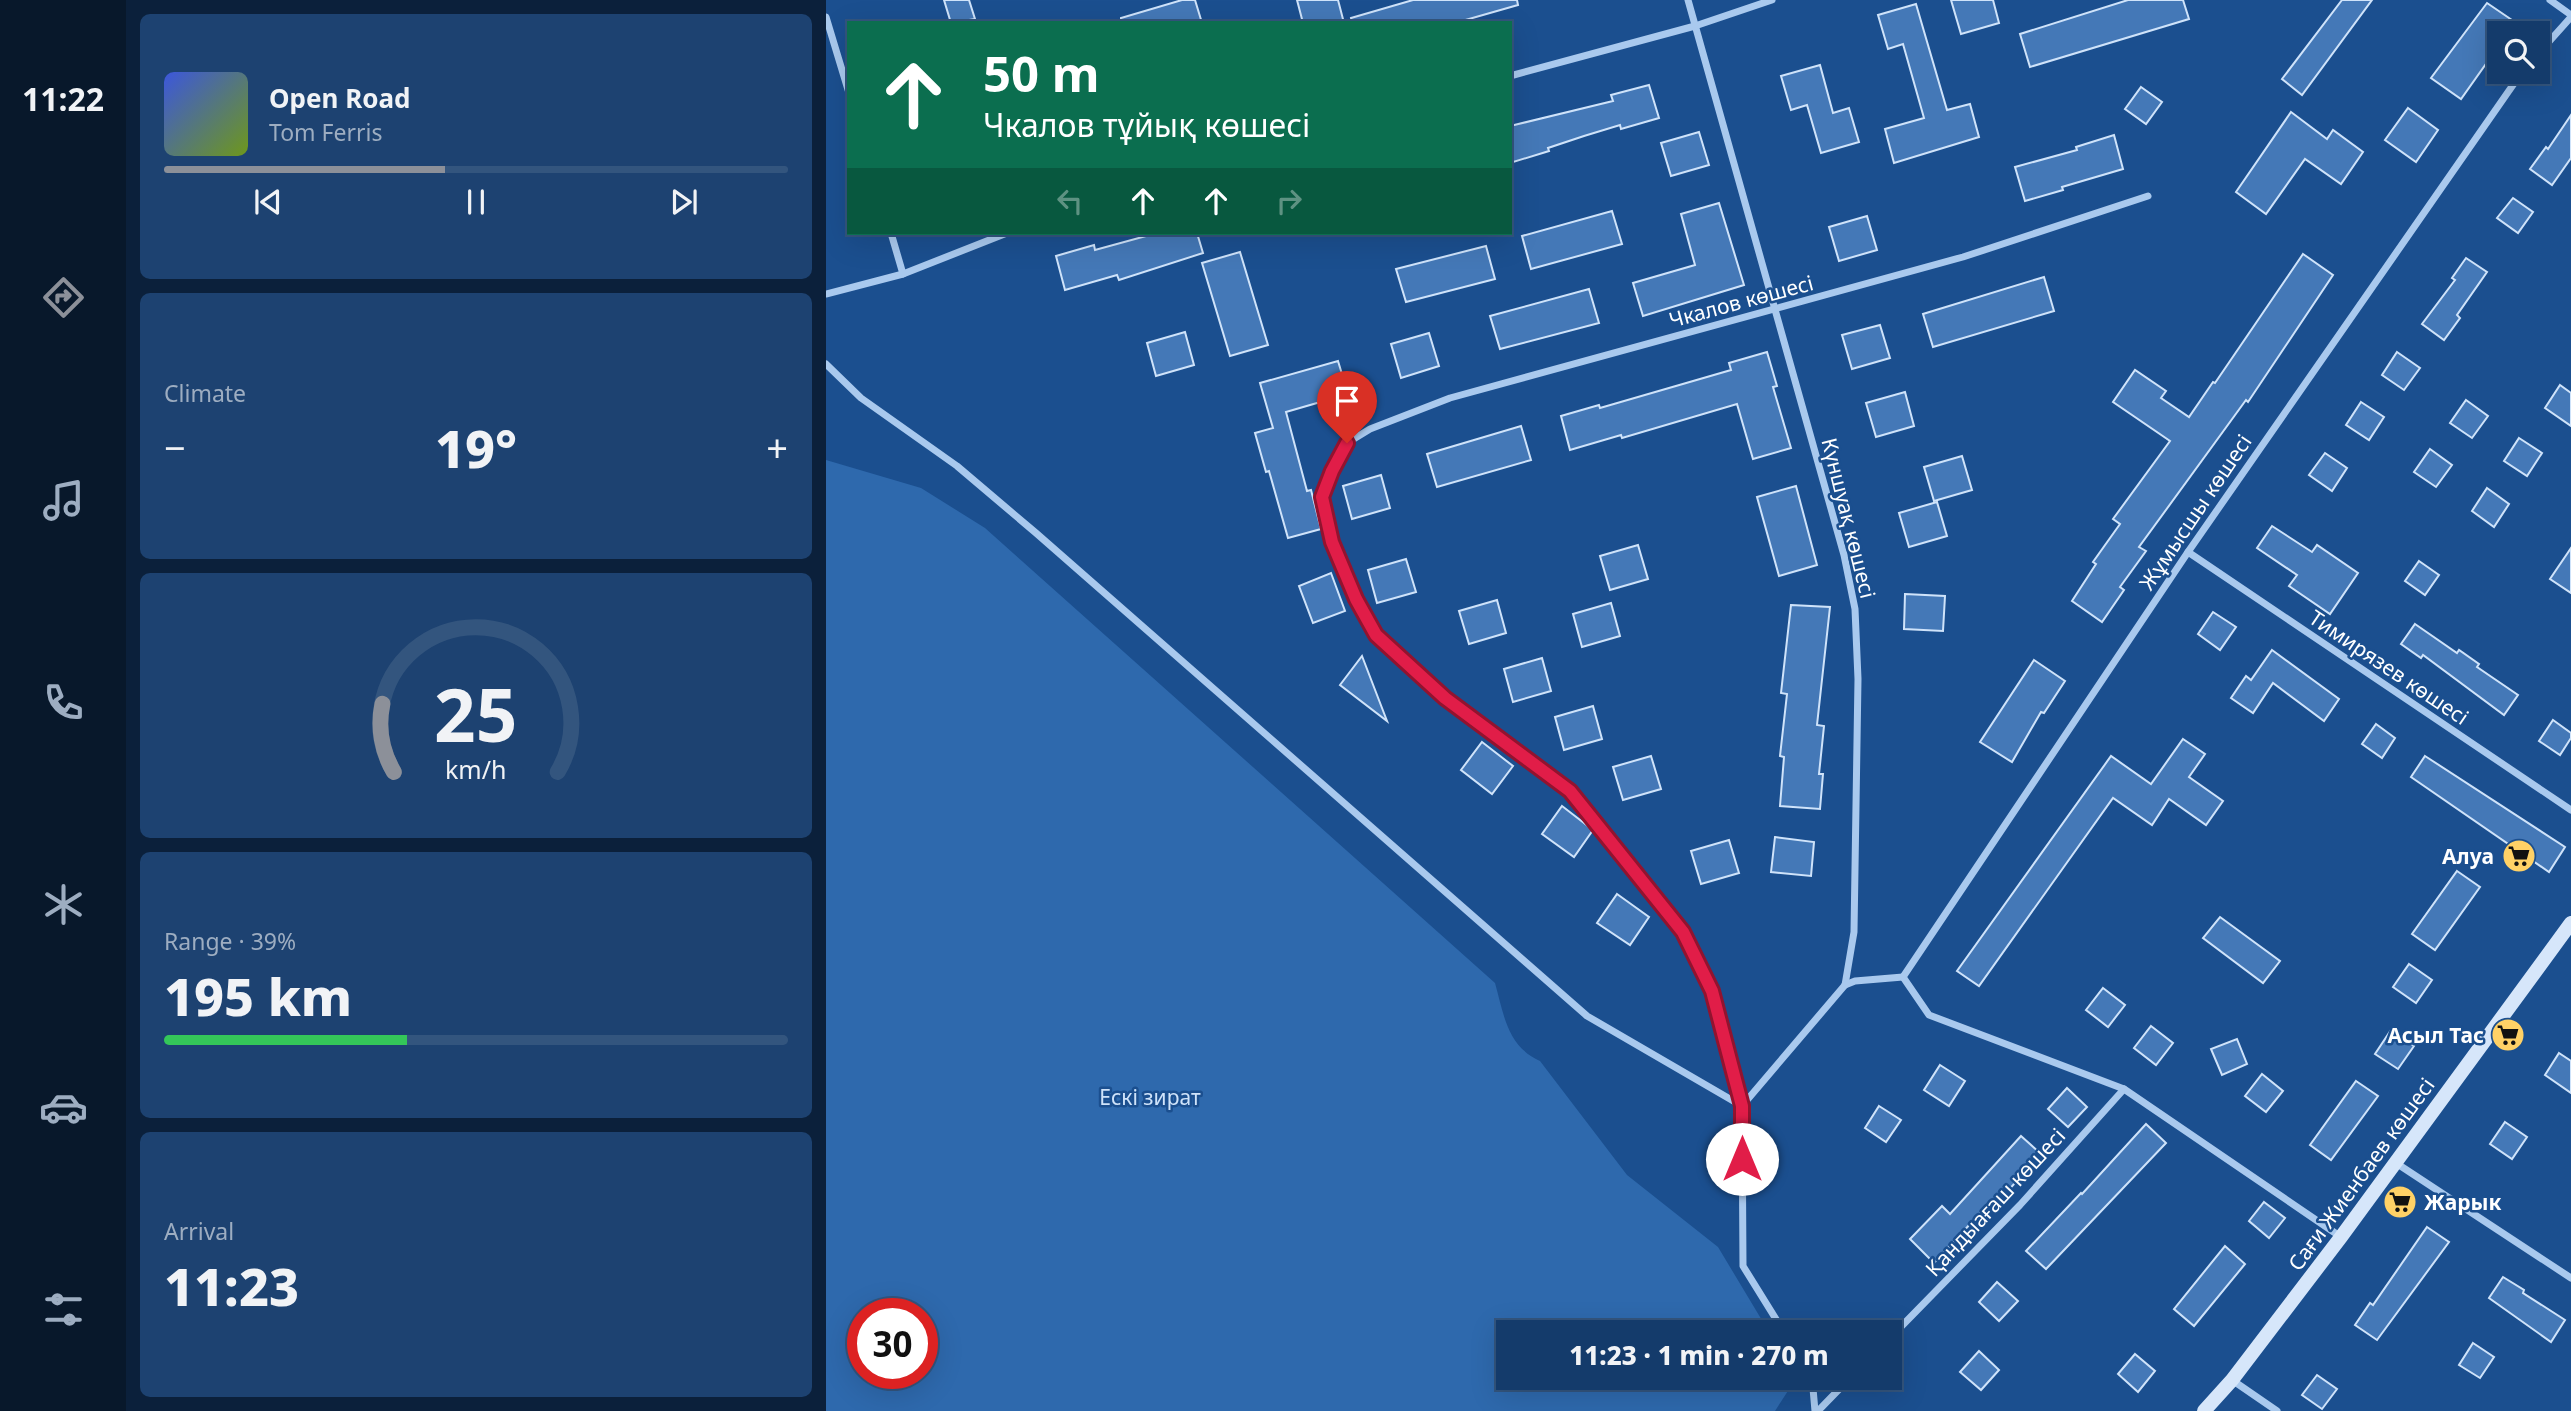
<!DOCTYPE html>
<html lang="en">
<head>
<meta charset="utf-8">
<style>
  :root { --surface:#143b6b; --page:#1d4271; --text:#f1f3f6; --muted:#9dadc1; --line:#33557e; --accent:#8c9099 }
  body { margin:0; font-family:"Noto Sans",sans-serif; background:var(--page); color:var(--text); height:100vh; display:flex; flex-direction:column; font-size:26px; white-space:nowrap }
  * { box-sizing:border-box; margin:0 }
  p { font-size:23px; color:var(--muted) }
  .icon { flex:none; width:38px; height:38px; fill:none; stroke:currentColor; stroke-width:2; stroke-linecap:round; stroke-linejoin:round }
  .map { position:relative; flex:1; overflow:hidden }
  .sheet { display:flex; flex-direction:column; gap:14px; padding:14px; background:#0b203b; width:700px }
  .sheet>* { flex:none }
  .top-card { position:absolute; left:21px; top:21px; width:665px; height:214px; border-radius:0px; box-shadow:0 7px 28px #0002,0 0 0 2px var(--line); background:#0b6e4f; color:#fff; overflow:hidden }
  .controls { position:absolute; left:1661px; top:21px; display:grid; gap:14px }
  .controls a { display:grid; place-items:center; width:63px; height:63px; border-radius:0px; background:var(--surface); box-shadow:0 7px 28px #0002,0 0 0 2px var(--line); font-size:35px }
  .speed { position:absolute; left:21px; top:1298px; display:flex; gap:14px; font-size:35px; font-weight:700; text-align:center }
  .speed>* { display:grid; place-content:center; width:91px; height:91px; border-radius:50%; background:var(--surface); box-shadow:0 7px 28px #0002,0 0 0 2px var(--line); line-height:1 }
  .speed .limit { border:10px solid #d22; background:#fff; color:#111 }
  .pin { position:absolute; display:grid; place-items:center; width:60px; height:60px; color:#fff; margin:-72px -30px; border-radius:50% 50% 50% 0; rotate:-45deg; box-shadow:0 0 7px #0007 }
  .pin .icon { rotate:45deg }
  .me { position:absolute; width:77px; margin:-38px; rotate:0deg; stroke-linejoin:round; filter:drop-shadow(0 0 5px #0008) }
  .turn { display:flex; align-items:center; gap:24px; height:147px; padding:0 21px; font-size:32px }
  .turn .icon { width:91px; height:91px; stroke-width:2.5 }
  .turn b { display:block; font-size:49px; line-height:60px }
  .lanes { display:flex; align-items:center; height:66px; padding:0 21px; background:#0003; justify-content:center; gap:35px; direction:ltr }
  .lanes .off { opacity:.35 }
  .big { font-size:52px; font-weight:800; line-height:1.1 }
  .sheet .tile { flex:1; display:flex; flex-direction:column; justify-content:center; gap:10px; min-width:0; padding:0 24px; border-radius:10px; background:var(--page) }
  .sheet .dial { align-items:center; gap:0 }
  .dial svg { height:182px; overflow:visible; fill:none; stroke:var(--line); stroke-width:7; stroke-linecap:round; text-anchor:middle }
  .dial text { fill:var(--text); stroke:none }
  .song { display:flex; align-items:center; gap:21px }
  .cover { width:84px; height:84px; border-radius:10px; background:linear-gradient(135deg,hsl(230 70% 55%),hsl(80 70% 35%)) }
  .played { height:7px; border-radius:4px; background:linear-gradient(90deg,var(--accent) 45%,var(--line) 45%) }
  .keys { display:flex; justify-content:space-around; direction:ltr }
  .heat { display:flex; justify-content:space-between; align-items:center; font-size:38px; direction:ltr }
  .charge { height:10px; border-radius:5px; background:linear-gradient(90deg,#34c759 39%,var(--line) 0) }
  .trip { position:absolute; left:670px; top:1320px; width:406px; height:70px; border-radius:0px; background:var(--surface); box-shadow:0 7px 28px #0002,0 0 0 2px var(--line); font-weight:800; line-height:70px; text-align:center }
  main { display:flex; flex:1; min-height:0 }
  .tabs { display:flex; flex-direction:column; width:126px; justify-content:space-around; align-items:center; background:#08182b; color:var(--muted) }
  .tabs .icon { width:49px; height:49px }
  .tabs .on { color:var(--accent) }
  .tabs b { font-size:32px; color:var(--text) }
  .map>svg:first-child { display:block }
  .green { fill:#2e69ad; fill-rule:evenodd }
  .building { fill:#4478b7; stroke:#cfe3fa; stroke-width:2 }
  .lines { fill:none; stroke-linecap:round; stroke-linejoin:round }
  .street { stroke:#a9c9ee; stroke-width:7 }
  .secondary { stroke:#d6e6fa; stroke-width:14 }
  .route-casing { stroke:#92132f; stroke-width:18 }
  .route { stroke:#e11d48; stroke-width:12 }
  .labels { text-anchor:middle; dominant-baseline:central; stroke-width:5; stroke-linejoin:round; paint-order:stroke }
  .street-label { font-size:21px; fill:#fff; stroke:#1b4f8f }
  .poi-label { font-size:21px; font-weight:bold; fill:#fff; stroke:#1b4f8f; text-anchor:end }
  .park-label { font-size:21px; fill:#cfe3fa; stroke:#1b4f8f }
</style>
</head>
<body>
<main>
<nav class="tabs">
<b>11:22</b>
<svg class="icon on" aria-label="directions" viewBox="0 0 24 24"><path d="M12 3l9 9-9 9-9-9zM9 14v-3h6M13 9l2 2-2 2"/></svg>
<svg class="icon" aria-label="music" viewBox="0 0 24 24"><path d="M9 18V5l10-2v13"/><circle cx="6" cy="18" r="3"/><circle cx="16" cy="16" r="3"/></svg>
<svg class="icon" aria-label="phone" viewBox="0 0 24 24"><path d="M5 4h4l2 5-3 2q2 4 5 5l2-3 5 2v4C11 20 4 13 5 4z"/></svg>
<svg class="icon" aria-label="climate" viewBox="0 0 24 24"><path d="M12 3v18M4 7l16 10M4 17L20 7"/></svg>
<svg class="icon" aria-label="car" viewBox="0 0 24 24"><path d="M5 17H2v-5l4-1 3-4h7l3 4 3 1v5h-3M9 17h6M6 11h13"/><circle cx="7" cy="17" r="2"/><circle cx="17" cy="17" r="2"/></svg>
<svg class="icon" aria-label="filters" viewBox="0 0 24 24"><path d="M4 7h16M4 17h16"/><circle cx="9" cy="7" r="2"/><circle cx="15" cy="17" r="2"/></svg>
</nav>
<section class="sheet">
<div class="tile">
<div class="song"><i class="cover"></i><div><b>Open Road</b><p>Tom Ferris</p></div></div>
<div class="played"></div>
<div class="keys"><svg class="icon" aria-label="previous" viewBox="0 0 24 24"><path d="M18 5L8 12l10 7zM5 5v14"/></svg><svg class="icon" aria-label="pause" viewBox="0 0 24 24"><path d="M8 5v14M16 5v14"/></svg><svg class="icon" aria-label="next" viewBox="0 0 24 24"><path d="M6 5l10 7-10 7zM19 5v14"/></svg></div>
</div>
<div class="tile"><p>Climate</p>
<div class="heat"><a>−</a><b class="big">19°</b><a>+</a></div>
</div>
<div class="tile dial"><svg viewBox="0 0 100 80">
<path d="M14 69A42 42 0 1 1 86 69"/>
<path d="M14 69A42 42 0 0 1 9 39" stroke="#8c9099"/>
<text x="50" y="56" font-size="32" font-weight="700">25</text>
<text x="50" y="72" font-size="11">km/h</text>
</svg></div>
<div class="tile"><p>Range · 39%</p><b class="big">195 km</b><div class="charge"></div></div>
<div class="tile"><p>Arrival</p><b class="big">11:23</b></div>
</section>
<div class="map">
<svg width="1745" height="1411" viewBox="0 0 1745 1411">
  <rect width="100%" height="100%" fill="#1b4f8f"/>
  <!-- green -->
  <path class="green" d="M 0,460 L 95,488 L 159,528 L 669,983 C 678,1015 681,1046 714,1061 L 801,1175 L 892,1247 L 943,1332 L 682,1332 L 682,1377 L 971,1377 L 949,1411 L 0,1411 ZM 37,1314 L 96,1314 L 96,1374 L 37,1374 Z"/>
  <!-- building -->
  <g class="building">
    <path d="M 118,0 L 143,0 L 149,19 L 125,23 Z"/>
    <path d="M 356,0 L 369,0 L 376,23 L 295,23 L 295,18 Z"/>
    <path d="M 471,0 L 512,0 L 518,23 L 477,23 Z"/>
    <path d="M 587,0 L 691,0 L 692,5 L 629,23 L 526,23 L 525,18 Z"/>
    <path d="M 1125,0 L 1167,0 L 1173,23 L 1135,34 Z"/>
    <path d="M 1302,0 L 1357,0 L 1363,19 L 1204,67 L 1194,34 Z"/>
    <path d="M 1516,0 L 1546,0 L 1476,95 L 1456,79 Z"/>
    <path d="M 1661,3 L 1705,33 L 1673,33 L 1673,59 L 1667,54 L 1635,99 L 1605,78 Z"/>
    <path d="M 1090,4 L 1121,110 L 1144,104 L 1153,137 L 1068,163 L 1059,129 L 1098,118 L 1077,44 L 1062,49 L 1052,15 Z"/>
    <path d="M 994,65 L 1007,113 L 1023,108 L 1033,142 L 995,153 L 981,105 L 965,110 L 955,76 Z"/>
    <path d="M 823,85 L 833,118 L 795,129 L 794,125 L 758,136 L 722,148 L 723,151 L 684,163 L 684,126 L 787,101 L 785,95 Z"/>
    <path d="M 1315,87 L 1336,102 L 1320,124 L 1299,109 Z"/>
    <path d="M 1582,108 L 1612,130 L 1590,162 L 1559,140 Z"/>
    <path d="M 1465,112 L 1501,139 L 1507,130 L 1537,152 L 1515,184 L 1479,159 L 1440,214 L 1410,192 Z"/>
    <path d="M 1745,115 L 1745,158 L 1726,185 L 1704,169 L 1720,147 L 1722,149 Z"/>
    <path d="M 873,132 L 883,165 L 845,176 L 835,143 Z"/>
    <path d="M 1288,135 L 1297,169 L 1236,187 L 1237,190 L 1199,201 L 1189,167 L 1251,150 L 1250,147 Z"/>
    <path d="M 1687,198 L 1707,212 L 1692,233 L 1671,218 Z"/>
    <path d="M 893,203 L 918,285 L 817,316 L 807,283 L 869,265 L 855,214 Z"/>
    <path d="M 786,211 L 796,244 L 705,269 L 696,236 Z"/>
    <path d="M 1041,216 L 1051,250 L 1013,261 L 1003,227 Z"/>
    <path d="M 331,233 L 371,233 L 377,253 L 293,280 L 291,275 L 239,290 L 230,256 L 268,245 L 269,250 Z"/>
    <path d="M 660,246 L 669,279 L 580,302 L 570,269 Z"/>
    <path d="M 414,252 L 442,345 L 404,356 L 376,263 Z"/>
    <path d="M 1477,254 L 1507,275 L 1422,402 L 1420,400 L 1313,547 L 1320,551 L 1294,587 L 1298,590 L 1276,622 L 1246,601 L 1270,564 L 1267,562 L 1294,524 L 1287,519 L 1344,441 L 1287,402 L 1309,370 L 1340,391 L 1335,398 L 1363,417 L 1387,382 L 1389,383 Z"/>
    <path d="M 1640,258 L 1661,272 L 1631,315 L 1634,318 L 1618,340 L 1596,324 L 1629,280 L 1626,278 Z"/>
    <path d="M 1218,277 L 1228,311 L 1107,347 L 1097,314 Z"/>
    <path d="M 763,289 L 773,323 L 674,349 L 664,316 Z"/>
    <path d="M 1054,325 L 1064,358 L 1026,369 L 1016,335 Z"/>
    <path d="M 359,332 L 368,365 L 330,376 L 321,343 Z"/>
    <path d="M 603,333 L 613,366 L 575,378 L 565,344 Z"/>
    <path d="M 941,352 L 951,386 L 947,387 L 965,448 L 927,459 L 911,404 L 796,438 L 795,435 L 744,450 L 735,416 L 773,405 L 774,408 L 905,370 L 903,363 Z"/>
    <path d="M 1571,352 L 1594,368 L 1578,390 L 1556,375 Z"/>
    <path d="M 512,361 L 522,394 L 460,412 L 481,491 L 485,490 L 495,529 L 462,538 L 443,471 L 440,472 L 429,433 L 447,428 L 434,383 Z"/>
    <path d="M 1734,385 L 1745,393 L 1745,426 L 1719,408 Z"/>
    <path d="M 1079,392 L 1088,426 L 1050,437 L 1040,403 Z"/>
    <path d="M 1640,400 L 1662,416 L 1646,438 L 1624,423 Z"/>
    <path d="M 1535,402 L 1558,417 L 1543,440 L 1520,425 Z"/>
    <path d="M 695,426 L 705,460 L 611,487 L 601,454 Z"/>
    <path d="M 1693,438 L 1716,453 L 1701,476 L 1678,461 Z"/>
    <path d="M 1604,449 L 1626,465 L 1610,487 L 1588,472 Z"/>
    <path d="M 1499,453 L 1521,468 L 1506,491 L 1483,475 Z"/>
    <path d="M 1136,456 L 1146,490 L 1108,501 L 1098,467 Z"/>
    <path d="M 555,475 L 564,508 L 526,519 L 517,486 Z"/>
    <path d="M 970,486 L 991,565 L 953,576 L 931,497 Z"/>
    <path d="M 1661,488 L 1683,504 L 1668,527 L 1646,511 Z"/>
    <path d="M 1111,502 L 1121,536 L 1083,547 L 1073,513 Z"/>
    <path d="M 1446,526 L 1486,552 L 1491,545 L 1532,573 L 1504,614 L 1463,586 L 1471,575 L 1431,548 Z"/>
    <path d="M 812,545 L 822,579 L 784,590 L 774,556 Z"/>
    <path d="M 1745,548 L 1745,593 L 1724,579 Z"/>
    <path d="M 580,559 L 590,592 L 551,603 L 542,570 Z"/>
    <path d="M 1593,561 L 1613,575 L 1599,595 L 1579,581 Z"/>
    <path d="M 505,573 L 519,611 L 487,623 L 473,586 Z"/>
    <path d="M 1079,594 L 1119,596 L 1117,631 L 1078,629 Z"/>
    <path d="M 671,600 L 680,633 L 643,644 L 633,611 Z"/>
    <path d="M 785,603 L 794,636 L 756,647 L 747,614 Z"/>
    <path d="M 965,605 L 1004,607 L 991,725 L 998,726 L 993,774 L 997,774 L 994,809 L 954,806 L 958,757 L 954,756 L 961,694 L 955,693 Z"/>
    <path d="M 1387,612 L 1410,627 L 1394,650 L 1372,634 Z"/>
    <path d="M 1589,624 L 1631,653 L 1633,650 L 1653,664 L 1651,667 L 1692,695 L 1678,715 L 1597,655 L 1595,658 L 1575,644 Z"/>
    <path d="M 1446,650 L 1513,699 L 1498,721 L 1447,683 L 1427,713 L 1405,698 L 1420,676 L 1425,680 Z"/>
    <path d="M 536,656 L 561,721 L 514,685 Z"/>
    <path d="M 716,658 L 725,691 L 687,702 L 678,669 Z"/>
    <path d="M 1208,660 L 1239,681 L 1218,713 L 1215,712 L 1186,762 L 1154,742 Z"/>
    <path d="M 767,706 L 776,739 L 738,750 L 729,717 Z"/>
    <path d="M 1727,720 L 1745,733 L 1745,738 L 1734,755 L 1713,741 Z"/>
    <path d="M 1550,724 L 1569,738 L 1556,758 L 1536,744 Z"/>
    <path d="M 1357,739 L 1379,754 L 1363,777 L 1397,801 L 1380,825 L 1343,799 L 1326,825 L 1287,798 L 1153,986 L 1131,971 L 1285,756 L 1325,784 Z"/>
    <path d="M 656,742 L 687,766 L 666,794 L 635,770 Z"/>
    <path d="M 825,756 L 835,789 L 797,800 L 787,767 Z"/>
    <path d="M 1599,756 L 1739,847 L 1723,872 L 1585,777 Z"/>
    <path d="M 736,806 L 767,830 L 748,857 L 716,834 Z"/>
    <path d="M 949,837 L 988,842 L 985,876 L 945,872 Z"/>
    <path d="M 903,840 L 913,873 L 875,884 L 865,851 Z"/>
    <path d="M 1631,871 L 1654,887 L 1609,950 L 1586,934 Z"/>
    <path d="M 791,894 L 823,917 L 804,945 L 771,923 Z"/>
    <path d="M 1394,917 L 1454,961 L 1437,983 L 1377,938 Z"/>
    <path d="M 1583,964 L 1606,980 L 1590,1003 L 1567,987 Z"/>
    <path d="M 1277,988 L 1299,1005 L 1282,1027 L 1260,1010 Z"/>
    <path d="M 1325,1026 L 1347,1043 L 1330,1065 L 1308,1048 Z"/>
    <path d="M 1565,1030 L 1588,1046 L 1572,1069 L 1549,1054 Z"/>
    <path d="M 1411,1039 L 1421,1064 L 1396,1075 L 1385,1049 Z"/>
    <path d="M 1733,1053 L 1745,1061 L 1745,1093 L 1719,1075 Z"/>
    <path d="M 1114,1065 L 1139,1081 L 1123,1106 L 1098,1090 Z"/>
    <path d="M 1436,1074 L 1457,1091 L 1440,1112 L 1419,1096 Z"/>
    <path d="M 1530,1081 L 1552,1096 L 1505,1160 L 1484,1145 Z"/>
    <path d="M 1241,1088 L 1261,1107 L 1242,1127 L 1222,1109 Z"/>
    <path d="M 1053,1106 L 1075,1120 L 1060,1142 L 1039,1128 Z"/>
    <path d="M 1679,1122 L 1701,1137 L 1686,1159 L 1664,1144 Z"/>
    <path d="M 1320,1124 L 1340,1143 L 1220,1269 L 1200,1251 L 1255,1193 L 1256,1194 Z"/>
    <path d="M 1195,1136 L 1215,1154 L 1163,1212 L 1159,1208 L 1108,1263 L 1084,1239 L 1116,1206 L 1124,1214 Z"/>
    <path d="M 1438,1202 L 1459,1218 L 1443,1238 L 1423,1221 Z"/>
    <path d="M 1601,1227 L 1623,1242 L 1551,1340 L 1529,1325 L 1544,1303 L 1547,1305 Z"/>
    <path d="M 1399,1246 L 1419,1264 L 1368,1326 L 1348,1309 Z"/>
    <path d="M 1677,1277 L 1698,1290 L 1697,1293 L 1739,1320 L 1725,1342 L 1663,1298 Z"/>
    <path d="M 1171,1282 L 1192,1301 L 1173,1321 L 1153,1302 Z"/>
    <path d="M 1647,1343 L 1668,1357 L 1654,1378 L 1633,1365 Z"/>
    <path d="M 1153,1351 L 1173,1370 L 1155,1390 L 1134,1372 Z"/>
    <path d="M 1309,1354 L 1329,1371 L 1312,1392 L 1292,1374 Z"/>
    <path d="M 1491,1375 L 1511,1389 L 1496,1409 L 1476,1395 Z"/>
  </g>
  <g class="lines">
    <!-- street -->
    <g class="street">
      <path d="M 862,0 L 1018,555 L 1029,609 L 1032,679 L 1028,932 L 1019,985 L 916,1106"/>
      <path d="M 1724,0 L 1745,15"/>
      <path d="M 0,17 L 23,93"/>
      <path d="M 1712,54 L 1745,17"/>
      <path d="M 684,76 L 869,26 L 946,0"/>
      <path d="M 65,233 L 77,274"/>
      <path d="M 0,294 L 77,274 L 181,233"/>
      <path d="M 0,364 L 35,398 L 131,466 L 210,533 L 761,1016 L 916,1106"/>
      <path d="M 1362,552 L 1745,810"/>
      <path d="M 1077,977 L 1362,552 L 1696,72"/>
      <path d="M 1077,977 L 1103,1015 L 1298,1089 L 1515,1237"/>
      <path d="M 1019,985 L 1029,981 L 1077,977"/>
      <path d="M 1570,1163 L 1745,1278"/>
      <path d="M 958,1332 L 917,1266 L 916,1106 L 886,991 L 857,932 L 744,791 L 619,698 L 550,635 L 521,582 L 506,542 L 496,497 L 506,471 L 521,443 L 544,429 L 624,398 L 1137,257 L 1322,196"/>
      <path d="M 1064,1338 L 1194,1205 L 1298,1089"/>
      <path d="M 986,1377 L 989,1411"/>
      <path d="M 1406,1380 L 1451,1411"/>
      <path d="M 992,1411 L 1025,1377"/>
    </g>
    <!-- secondary -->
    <path class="secondary" d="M 1378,1411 L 1406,1380 L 1515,1237 L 1745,923"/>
  </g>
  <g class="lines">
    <defs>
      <path id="route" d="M 521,443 L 506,471 L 496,497 L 506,542 L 530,599 L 550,635 L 619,698 L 744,791 L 857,932 L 886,991 L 916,1106 L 916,1159"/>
    </defs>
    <!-- route casing -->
    <use href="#route" class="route-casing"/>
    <!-- route -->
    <use href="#route" class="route"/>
  </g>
  <!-- icons -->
  <defs>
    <symbol id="supermarket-disc" viewBox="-11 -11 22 22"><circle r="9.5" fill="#ffd166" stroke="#1b4f8f"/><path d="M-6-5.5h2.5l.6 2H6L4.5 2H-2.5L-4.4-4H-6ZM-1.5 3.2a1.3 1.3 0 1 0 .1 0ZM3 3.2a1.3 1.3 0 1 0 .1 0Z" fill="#111"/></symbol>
  </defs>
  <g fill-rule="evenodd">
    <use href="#supermarket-disc" x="1674" y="837" width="38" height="38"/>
    <use href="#supermarket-disc" x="1663" y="1016" width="38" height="38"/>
    <use href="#supermarket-disc" x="1555" y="1183" width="38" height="38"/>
  </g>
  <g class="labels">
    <!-- street labels -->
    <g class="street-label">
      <text transform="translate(915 301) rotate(-15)">Чкалов көшесі</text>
      <text transform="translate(1369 512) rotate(-56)">Жұмысшы көшесі</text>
      <text transform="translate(1023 518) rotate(76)">Күншуақ көшесі</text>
      <text transform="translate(1563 667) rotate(34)">Тимирязев көшесі</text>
      <text transform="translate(1535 1174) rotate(-54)">Сағи Жиенбаев көшесі</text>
      <text transform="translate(1169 1202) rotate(-47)">Қандыағаш көшесі</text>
    </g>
    <!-- poi labels -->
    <g class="poi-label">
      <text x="1668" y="856">Алуа</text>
      <text x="1658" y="1035">Асыл Тас</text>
      <text x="1598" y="1202" text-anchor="start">Жарык</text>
    </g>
    <!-- park labels -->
    <g class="park-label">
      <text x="324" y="1097">Ескі зират</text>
    </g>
  </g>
</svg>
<div class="controls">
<a><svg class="icon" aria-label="search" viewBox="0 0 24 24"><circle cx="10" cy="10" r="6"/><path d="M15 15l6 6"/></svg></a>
</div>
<div class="speed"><div class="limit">30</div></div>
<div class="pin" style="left:521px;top:443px;background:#d93025"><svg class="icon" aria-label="arrive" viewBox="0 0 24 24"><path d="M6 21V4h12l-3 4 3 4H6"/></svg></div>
<svg class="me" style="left:916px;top:1159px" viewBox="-20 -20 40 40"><circle r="19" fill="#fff"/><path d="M0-13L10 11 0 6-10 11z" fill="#e11d48"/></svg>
<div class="trip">11:23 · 1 min · 270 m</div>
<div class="top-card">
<div class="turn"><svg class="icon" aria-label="ahead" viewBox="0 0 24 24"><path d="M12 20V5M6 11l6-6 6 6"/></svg><div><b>50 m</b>Чкалов тұйық көшесі</div></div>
<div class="lanes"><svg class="icon off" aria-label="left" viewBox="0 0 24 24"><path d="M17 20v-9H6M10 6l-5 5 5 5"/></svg><svg class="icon" aria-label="ahead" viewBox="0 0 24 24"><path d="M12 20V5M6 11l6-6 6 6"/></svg><svg class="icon" aria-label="ahead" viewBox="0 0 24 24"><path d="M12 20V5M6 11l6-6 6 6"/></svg><svg class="icon off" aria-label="right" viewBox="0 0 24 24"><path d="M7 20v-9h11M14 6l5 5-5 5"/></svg></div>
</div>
</div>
</main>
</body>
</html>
